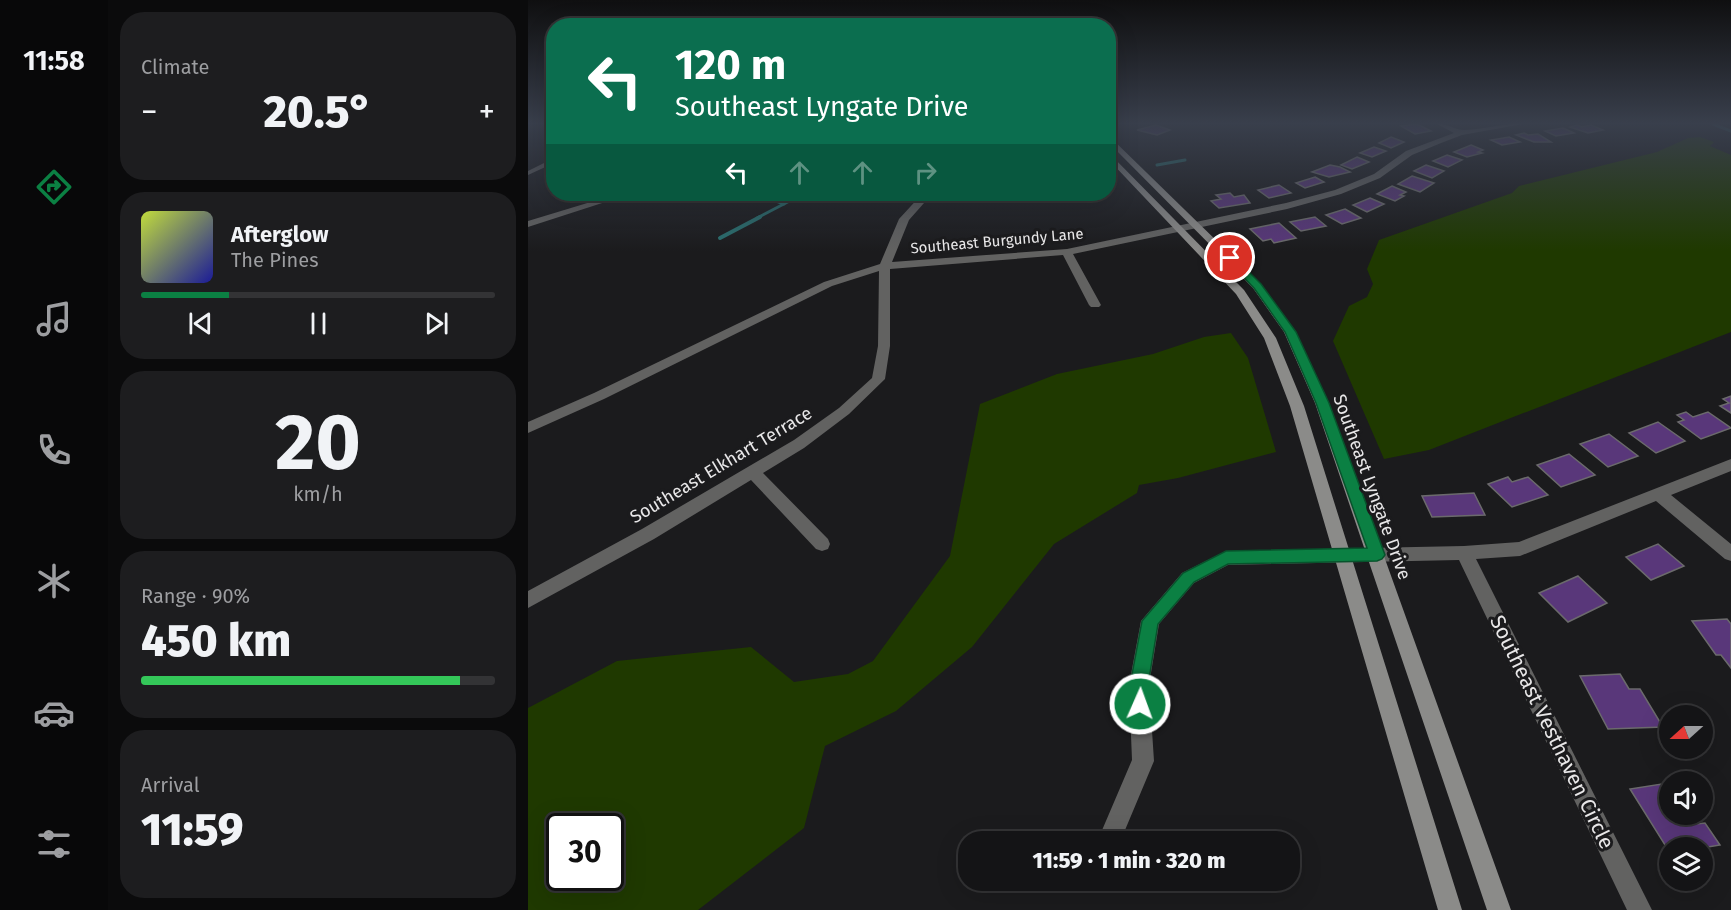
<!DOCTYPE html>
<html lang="en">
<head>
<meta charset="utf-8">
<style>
  :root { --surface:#141416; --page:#1d1d1f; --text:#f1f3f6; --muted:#9d9ea1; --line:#333335; --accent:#0b8043 }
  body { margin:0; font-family:"Fira Sans",sans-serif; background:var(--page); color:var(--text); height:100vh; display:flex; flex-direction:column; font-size:22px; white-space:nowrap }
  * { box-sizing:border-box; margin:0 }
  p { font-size:20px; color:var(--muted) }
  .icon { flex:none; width:33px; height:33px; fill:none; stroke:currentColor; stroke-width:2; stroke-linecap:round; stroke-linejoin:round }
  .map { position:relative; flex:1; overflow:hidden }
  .drawer { display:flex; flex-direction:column; gap:12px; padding:12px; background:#0b0b0c; width:420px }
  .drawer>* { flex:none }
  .top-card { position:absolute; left:18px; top:18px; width:570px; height:183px; border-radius:24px; box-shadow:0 6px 24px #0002,0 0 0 2px var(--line); background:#0b6e4f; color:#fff; overflow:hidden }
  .needle { width:39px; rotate:249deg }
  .tools { position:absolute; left:1131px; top:705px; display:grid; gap:12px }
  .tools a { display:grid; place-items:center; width:54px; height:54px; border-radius:50%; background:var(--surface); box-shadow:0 6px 24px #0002,0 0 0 2px var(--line); font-size:30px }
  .speed { position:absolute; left:18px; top:813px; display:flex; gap:12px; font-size:30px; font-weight:700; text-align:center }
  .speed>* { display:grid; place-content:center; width:78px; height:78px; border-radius:50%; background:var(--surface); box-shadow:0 6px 24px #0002,0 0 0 2px var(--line); line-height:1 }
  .speed .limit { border:3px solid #111; border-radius:9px; background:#fff; color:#111 }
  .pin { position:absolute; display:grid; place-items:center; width:51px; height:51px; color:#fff; margin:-26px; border:3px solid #fff; border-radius:50%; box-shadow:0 2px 6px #0007 }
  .me { position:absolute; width:66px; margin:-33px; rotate:2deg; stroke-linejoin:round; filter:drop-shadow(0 0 4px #0008) }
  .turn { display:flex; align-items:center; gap:21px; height:126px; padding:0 30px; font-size:27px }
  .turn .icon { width:78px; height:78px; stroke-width:2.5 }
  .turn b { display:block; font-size:42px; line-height:51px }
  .lanes { display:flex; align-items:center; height:57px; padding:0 30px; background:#0003; justify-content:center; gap:30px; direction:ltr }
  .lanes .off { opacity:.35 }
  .big { font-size:45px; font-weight:800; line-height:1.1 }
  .drawer .widget { flex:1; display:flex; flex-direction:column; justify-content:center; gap:9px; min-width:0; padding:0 21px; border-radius:24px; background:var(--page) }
  .drawer .dial { align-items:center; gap:0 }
  .dial b { font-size:78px; line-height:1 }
  .song { display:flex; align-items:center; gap:18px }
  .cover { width:72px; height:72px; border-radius:9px; background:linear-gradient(135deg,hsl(70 70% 55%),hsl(240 70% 35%)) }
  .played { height:6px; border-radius:3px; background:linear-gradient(90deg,var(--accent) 25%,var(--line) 25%) }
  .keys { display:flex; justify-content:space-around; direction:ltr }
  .heat { display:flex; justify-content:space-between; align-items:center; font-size:33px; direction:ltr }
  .charge { height:9px; border-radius:4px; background:linear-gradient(90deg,#34c759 90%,var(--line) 0) }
  .trip { position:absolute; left:430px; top:831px; width:342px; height:60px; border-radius:24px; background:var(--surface); box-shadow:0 6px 24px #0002,0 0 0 2px var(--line); font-weight:800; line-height:60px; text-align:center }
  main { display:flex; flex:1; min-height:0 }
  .tab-bar { display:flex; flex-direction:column; width:108px; justify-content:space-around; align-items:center; background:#080809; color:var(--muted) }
  .tab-bar .icon { width:42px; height:42px }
  .tab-bar .active { color:var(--accent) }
  .tab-bar b { font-size:27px; color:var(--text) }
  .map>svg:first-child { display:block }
  .green { fill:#1f3900; fill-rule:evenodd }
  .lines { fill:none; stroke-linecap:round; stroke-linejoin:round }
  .stream-far1 { stroke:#296d6d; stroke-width:3 }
  .stream { stroke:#296d6d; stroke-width:4 }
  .building { fill:#59377a; stroke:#6b6a6c; stroke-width:1.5 }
  .lane { fill:#626261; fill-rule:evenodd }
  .street { fill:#626261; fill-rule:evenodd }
  .secondary { fill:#8b8b89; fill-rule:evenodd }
  .route { fill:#0b8043; stroke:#07532c; stroke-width:1.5 }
  .labels { text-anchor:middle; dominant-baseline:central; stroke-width:6; stroke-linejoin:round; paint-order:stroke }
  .far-street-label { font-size:15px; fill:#e8e7e8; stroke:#1b1b1d }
  .street-label { font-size:18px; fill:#e8e7e8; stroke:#1b1b1d }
  .near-street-label { font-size:21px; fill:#e8e7e8; stroke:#1b1b1d }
</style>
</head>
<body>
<main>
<nav class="tab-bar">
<b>11:58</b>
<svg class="icon active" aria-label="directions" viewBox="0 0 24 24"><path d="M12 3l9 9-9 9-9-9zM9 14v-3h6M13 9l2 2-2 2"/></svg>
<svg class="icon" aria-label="music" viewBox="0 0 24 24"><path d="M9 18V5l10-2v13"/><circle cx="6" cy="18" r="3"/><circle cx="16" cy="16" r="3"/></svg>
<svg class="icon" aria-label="phone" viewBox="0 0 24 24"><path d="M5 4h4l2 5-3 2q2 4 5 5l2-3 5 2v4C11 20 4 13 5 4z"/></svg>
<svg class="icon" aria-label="climate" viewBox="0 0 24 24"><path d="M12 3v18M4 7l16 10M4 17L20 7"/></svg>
<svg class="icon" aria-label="car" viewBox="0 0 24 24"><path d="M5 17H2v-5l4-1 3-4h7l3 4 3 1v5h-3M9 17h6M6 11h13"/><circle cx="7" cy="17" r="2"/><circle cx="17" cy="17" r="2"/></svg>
<svg class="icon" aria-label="filters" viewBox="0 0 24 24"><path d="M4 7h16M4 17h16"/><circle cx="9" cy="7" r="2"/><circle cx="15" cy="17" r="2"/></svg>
</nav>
<section class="drawer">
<div class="widget"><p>Climate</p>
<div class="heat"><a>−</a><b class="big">20.5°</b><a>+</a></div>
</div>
<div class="widget">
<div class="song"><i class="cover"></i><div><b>Afterglow</b><p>The Pines</p></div></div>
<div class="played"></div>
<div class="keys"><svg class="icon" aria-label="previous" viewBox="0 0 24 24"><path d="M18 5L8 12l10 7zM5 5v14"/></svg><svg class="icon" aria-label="pause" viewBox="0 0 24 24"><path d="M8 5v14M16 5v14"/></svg><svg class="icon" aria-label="next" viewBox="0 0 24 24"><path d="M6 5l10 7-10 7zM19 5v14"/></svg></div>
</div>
<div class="widget dial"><b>20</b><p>km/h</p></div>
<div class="widget"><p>Range · 90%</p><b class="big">450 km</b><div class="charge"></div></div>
<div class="widget"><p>Arrival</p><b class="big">11:59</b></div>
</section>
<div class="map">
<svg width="1203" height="910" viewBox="0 0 1203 910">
  <rect width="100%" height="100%" fill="#1b1b1d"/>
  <!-- green -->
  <g class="green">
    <path d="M 1172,137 L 1186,142 L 1182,146 L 1203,155 L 1203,332 L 901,450 L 856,459 L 805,341 L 821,306 L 839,297 L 845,284 L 839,269 L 851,240 L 984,193 L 991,186 L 1129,152 L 1160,138 Z"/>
    <path d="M 703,333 L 720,358 L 748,452 L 650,478 L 611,485 L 609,493 L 526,544 L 444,647 L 368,711 L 297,746 L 276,828 L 170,910 L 0,910 L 0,708 L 89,661 L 223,647 L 266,682 L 320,674 L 345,661 L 422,556 L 452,404 L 529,374 L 625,354 L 676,337 ZM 32,826 L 82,826 L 82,878 L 32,878 Z"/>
  </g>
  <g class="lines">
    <!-- stream-far1 -->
    <g class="stream-far1">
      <path d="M 1185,124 L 1203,131"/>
      <path d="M 629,165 L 657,160"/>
      <path d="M 230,194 L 256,204"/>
      <path d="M 229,218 L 275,194"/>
    </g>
    <!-- stream -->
    <path class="stream" d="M 192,238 L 232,217"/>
  </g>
  <!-- building -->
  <g class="building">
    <path d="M 889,124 L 903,131 L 887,134 L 873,126 Z"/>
    <path d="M 628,125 L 642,130 L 629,135 L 609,130 Z"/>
    <path d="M 1049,125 L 1054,127 L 1063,125 L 1075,130 L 1060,133 L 1042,127 Z"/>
    <path d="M 1035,128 L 1046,133 L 1028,136 L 1017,131 Z"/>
    <path d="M 996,133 L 1000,135 L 1010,134 L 1023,142 L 1006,142 L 988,135 Z"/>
    <path d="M 863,137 L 876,142 L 863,148 L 851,143 Z"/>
    <path d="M 981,137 L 992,142 L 974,145 L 963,140 Z"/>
    <path d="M 943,145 L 955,150 L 950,152 L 954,153 L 939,157 L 926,152 Z"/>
    <path d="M 846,147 L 858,151 L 844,157 L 832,153 Z"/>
    <path d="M 919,155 L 934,160 L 920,167 L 905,161 Z"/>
    <path d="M 829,157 L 841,162 L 824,169 L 813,165 Z"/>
    <path d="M 802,165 L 812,167 L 822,172 L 801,177 L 784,172 Z"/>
    <path d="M 898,165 L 916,171 L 904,178 L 886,171 Z"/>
    <path d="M 884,176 L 906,183 L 892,192 L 870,184 Z"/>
    <path d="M 787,177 L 796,182 L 777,188 L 768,183 Z"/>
    <path d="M 751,185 L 763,193 L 741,198 L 730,190 Z"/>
    <path d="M 864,186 L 878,192 L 872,195 L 876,196 L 867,201 L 849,194 Z"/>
    <path d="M 702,193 L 706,197 L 716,195 L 722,203 L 691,208 L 683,201 L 693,199 L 688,195 Z"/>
    <path d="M 842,198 L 856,204 L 839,212 L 825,205 Z"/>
    <path d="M 817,209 L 833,218 L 814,224 L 798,215 Z"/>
    <path d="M 787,217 L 798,226 L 773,231 L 762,222 Z"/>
    <path d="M 751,223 L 768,238 L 746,243 L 743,239 L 735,241 L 722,229 Z"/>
    <path d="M 1203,396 L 1203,413 L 1192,406 L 1201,403 L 1195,399 Z"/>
    <path d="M 1158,412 L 1165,417 L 1180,412 L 1203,428 L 1173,439 L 1150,422 L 1156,420 L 1149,415 Z"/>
    <path d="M 1130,422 L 1157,441 L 1128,453 L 1101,433 Z"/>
    <path d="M 1081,434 L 1110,456 L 1080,467 L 1052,444 Z"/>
    <path d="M 1041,454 L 1067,475 L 1033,487 L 1009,465 Z"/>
    <path d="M 980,477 L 984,482 L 1000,477 L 1020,495 L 984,507 L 960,484 Z"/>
    <path d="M 946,493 L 957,515 L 904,517 L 894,496 Z"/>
    <path d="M 1130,544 L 1156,566 L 1123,580 L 1098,557 Z"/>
    <path d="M 1050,576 L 1079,603 L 1040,622 L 1011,593 Z"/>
    <path d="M 1199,619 L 1203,624 L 1203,668 L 1193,655 L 1188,655 L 1164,621 Z"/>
    <path d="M 1092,674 L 1101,689 L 1112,689 L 1135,727 L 1080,729 L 1052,676 Z"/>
    <path d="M 1140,783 L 1142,814 L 1161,814 L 1168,824 L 1177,823 L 1192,845 L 1174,848 L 1142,848 L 1142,853 L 1102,789 Z"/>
  </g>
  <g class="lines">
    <!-- lane -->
    <path class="lane" d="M 26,158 L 26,163 L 0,175 L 0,171 Z"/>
    <!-- street -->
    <g class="street">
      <path d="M 909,124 C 919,123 927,130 937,130 C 957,129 975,123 995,124 L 934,135 L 913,143 L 884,155 L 852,178 L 813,194 L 759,209 L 545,254 L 573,305 L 571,307 L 563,307 L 561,305 L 535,255 L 362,269 L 362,346 L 357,379 L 321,414 L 276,448 L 235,473 L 300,539 L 302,544 L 300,549 L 294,551 L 288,549 L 223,480 L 126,539 L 0,608 L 0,591 L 114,529 L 266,440 L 311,408 L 344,378 L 350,346 L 351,271 L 304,286 L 76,399 L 0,433 L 0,422 L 66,393 L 296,282 L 352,264 L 371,219 L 394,194 L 404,194 L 381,220 L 364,262 L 539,249 L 758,203 L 807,190 L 846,174 L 878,151 L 926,133 Z"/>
      <path d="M 89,194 L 102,194 L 0,227 L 0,221 Z"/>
      <path d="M 1203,459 L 1203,471 L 1143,495 L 1203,544 L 1203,561 L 1197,559 L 1128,501 L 992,556 L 948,559 L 1124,910 L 1099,910 L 931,560 L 700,565 L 666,583 L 631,624 L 621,685 L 626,761 L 592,842 L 569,842 L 604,760 L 601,685 L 613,621 L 654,573 L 698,551 L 936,546 L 991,542 Z"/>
    </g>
    <!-- secondary -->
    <g class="secondary">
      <path d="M 580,135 L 733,284 L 768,332 L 801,403 L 983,910 L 959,910 L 787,403 L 756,332 L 725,288 L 580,142 Z"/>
      <path d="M 580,152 L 716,290 L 748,338 L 776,406 L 934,910 L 910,910 L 762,406 L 736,338 L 708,294 L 580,159 Z"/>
    </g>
  </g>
  <!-- sky -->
  <linearGradient id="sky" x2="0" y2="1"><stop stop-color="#0f0f10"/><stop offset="0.49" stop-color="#393f4c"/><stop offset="1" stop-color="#393f4c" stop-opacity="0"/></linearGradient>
  <rect width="1203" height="251" fill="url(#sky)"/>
  <!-- route -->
  <path class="route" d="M 699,256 L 705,256 L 733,284 L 768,332 L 801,403 L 857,555 L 854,559 L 849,561 L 700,564 L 666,582 L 630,624 L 620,685 L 621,704 L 619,710 L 612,713 L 605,710 L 603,704 L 602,685 L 614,621 L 655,573 L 698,551 L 839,548 L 788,403 L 757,332 L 726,288 L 699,260 Z"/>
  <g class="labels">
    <!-- far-street labels -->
    <g class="far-street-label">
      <text transform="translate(469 241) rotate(-5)">Southeast Burgundy Lane</text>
    </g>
    <!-- street labels -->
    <g class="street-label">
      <text transform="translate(193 465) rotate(-31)">Southeast Elkhart Terrace</text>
      <text transform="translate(844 487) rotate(70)">Southeast Lyngate Drive</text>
    </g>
    <!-- near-street labels -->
    <g class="near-street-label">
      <text transform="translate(1024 732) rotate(64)">Southeast Vesthaven Circle</text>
    </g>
  </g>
</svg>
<div class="tools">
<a><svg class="needle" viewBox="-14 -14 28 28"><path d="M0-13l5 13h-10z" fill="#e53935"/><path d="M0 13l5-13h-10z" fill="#9d9ea1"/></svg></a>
<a><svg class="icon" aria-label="sound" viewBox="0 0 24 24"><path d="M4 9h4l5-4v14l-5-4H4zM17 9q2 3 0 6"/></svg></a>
<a><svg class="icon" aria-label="layers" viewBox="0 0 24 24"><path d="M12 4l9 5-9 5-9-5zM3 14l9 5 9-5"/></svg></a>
</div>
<div class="speed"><div class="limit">30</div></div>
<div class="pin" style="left:702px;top:258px;background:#d93025"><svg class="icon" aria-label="arrive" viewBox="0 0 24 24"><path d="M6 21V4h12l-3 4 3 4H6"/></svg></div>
<svg class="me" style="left:612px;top:704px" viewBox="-20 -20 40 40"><circle r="17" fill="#0b8043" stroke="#fff" stroke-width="3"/><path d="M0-11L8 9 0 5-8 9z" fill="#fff"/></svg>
<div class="trip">11:59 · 1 min · 320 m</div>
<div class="top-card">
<div class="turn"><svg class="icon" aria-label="left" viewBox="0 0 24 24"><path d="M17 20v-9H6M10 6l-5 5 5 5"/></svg><div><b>120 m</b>Southeast Lyngate Drive</div></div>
<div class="lanes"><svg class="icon" aria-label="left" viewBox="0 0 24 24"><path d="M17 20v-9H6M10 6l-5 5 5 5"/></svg><svg class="icon off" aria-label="ahead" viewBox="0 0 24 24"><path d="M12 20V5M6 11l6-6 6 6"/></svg><svg class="icon off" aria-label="ahead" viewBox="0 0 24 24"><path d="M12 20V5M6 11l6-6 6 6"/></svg><svg class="icon off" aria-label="right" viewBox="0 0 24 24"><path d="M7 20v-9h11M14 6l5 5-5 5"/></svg></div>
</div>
</div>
</main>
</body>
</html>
